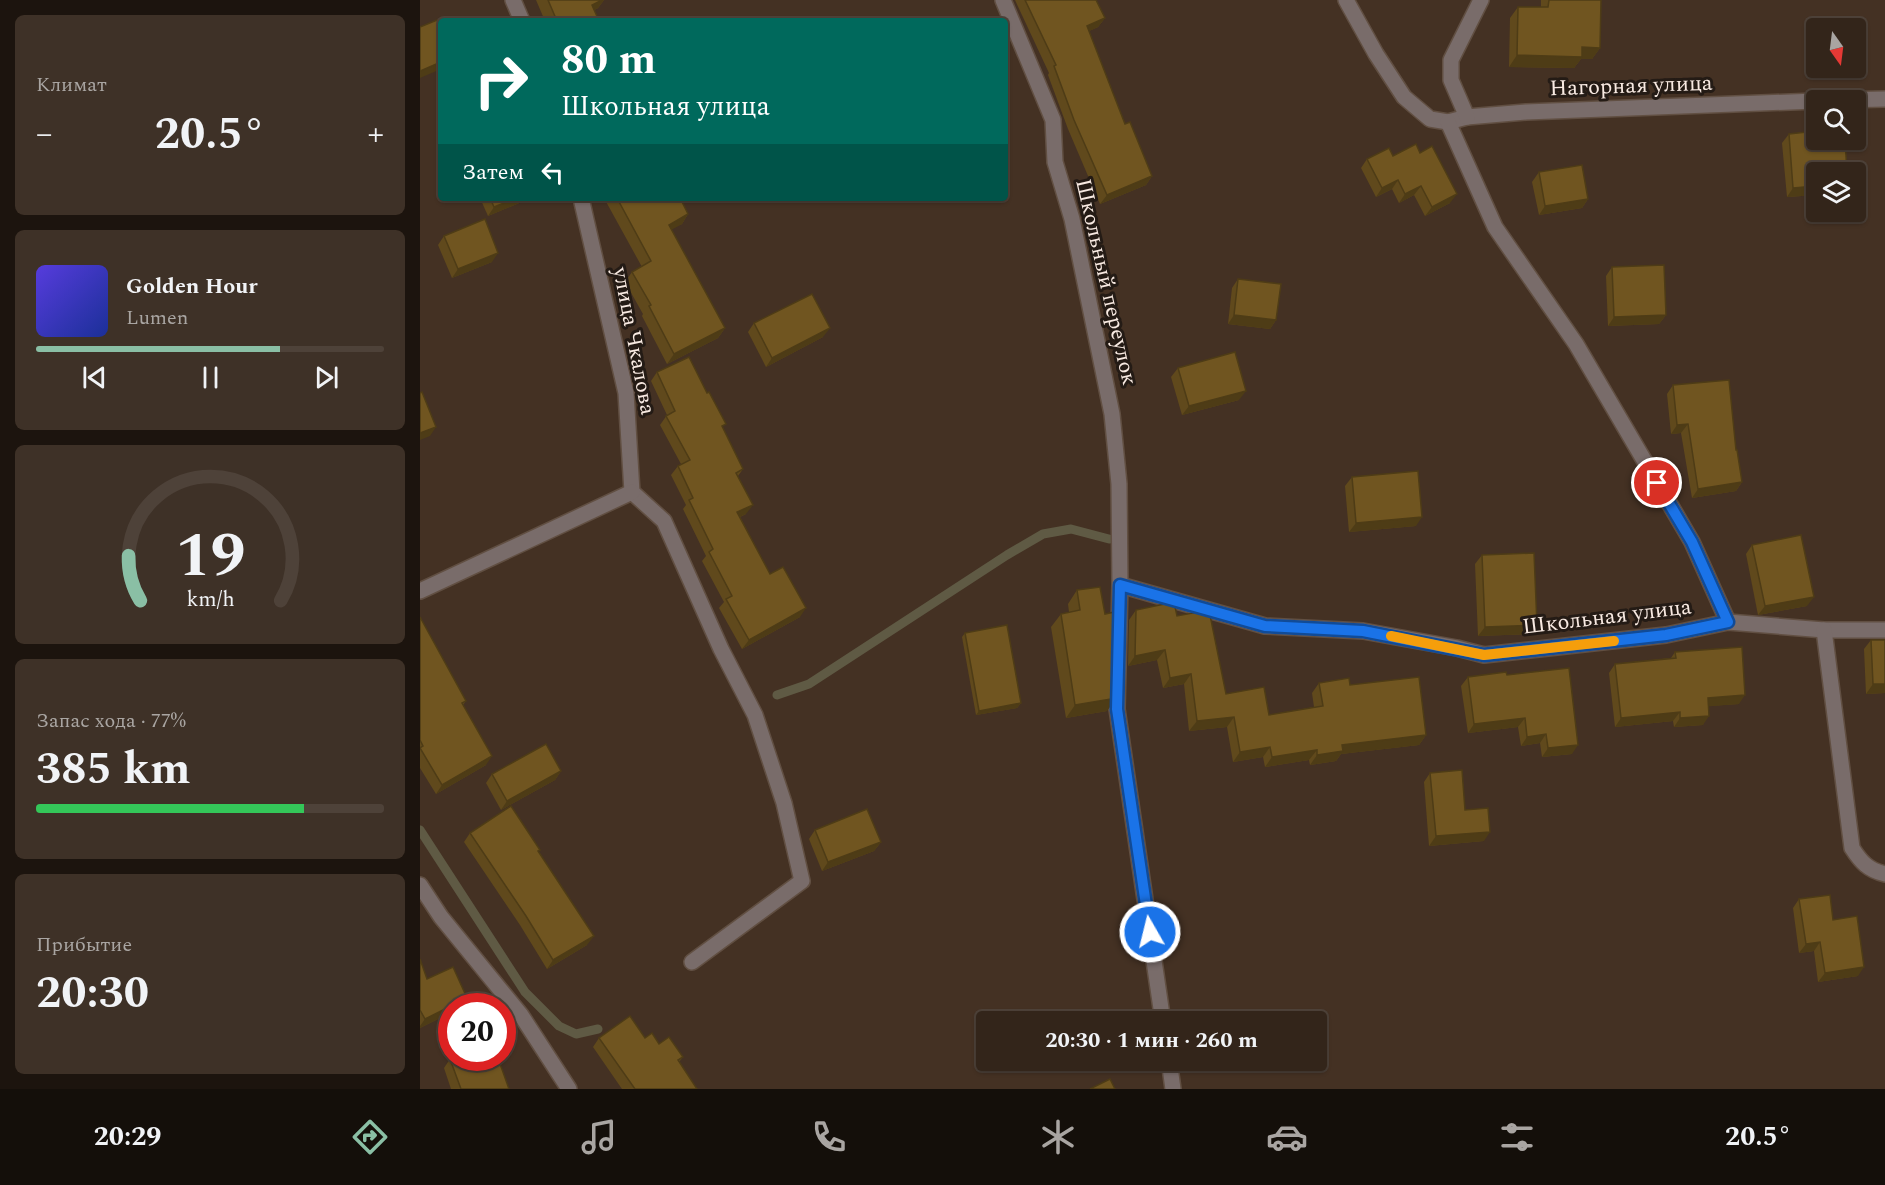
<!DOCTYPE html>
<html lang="ru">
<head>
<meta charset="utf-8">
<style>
  :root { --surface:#33251a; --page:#3e3127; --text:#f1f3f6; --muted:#a9a5a2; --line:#4e4239; --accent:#8abfa5 }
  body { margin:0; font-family:Spectral,serif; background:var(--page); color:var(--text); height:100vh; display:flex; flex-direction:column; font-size:22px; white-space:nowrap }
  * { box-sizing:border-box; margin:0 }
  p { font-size:20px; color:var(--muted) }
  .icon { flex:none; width:33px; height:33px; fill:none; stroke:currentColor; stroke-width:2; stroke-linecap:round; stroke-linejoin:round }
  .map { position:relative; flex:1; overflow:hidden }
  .details { display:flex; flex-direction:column; gap:15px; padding:15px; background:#1c140e; width:420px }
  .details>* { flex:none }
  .top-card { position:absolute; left:18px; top:18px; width:570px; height:183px; border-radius:6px; box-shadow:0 2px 4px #0004,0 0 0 2px var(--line); background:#00695c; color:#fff; overflow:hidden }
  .needle { width:39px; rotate:166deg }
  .controls { position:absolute; left:1386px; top:18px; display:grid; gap:12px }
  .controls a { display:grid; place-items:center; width:60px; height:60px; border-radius:6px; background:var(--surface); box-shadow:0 2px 4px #0004,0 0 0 2px var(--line); font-size:30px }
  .speed { position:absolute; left:18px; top:993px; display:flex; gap:12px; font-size:30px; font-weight:700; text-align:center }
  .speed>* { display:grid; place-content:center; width:78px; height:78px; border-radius:50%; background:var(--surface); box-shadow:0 2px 4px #0004,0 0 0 2px var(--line); line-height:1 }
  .speed .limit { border:9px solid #d22; background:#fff; color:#111 }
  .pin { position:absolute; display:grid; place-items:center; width:51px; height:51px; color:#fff; margin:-26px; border:3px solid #fff; border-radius:50%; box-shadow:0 2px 6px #0007 }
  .me { position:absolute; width:66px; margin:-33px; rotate:352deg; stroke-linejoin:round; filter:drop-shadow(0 0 4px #0008) }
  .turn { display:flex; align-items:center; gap:21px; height:126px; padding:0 24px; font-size:27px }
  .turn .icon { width:78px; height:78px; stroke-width:2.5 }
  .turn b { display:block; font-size:42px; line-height:51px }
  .then { display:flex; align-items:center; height:57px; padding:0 24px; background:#0003; gap:12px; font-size:22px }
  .big { font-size:45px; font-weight:700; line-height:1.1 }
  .details .tile { flex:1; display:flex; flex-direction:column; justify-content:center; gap:9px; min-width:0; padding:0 21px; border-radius:9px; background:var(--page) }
  .details .dial { align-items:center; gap:0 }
  .dial svg { height:156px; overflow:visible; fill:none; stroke:var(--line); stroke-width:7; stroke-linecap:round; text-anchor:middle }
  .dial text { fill:var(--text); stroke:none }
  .song { display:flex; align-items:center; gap:18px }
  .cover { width:72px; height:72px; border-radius:9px; background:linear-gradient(135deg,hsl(250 70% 55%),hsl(230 70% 35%)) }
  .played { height:6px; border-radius:3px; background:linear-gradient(90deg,var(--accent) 70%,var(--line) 70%) }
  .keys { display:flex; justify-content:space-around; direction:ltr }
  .heat { display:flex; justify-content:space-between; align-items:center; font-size:33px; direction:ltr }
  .charge { height:9px; border-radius:4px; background:linear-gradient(90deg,#34c759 77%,var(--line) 0) }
  .trip { position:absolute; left:556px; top:1011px; width:351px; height:60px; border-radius:6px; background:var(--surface); box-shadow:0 2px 4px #0004,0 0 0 2px var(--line); font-weight:700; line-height:60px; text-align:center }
  .tab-bar { display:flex; height:96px; justify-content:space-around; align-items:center; background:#140f0a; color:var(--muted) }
  .tab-bar .icon { width:42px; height:42px }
  .tab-bar .on { color:var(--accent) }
  .tab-bar b { font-size:27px; color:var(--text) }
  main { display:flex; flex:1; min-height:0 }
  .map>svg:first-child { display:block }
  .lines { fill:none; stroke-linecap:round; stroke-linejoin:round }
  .stream { stroke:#5f5a44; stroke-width:9 }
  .minor-casing { stroke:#614f42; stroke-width:18 }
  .minor { stroke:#796c6a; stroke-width:15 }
  .wall { fill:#60491c }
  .shaded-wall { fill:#4e3c16 }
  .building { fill:#705520; stroke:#4e3c16; stroke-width:1.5 }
  .route-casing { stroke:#114b97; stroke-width:15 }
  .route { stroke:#1a73e8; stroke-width:10 }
  .slow { stroke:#f59e0b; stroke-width:10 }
  .labels { text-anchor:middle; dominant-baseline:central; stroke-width:6; stroke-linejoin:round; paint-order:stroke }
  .street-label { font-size:22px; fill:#f8eae2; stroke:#241b15 }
</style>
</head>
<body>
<main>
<section class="details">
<div class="tile"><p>Климат</p>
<div class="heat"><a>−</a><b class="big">20.5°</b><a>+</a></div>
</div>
<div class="tile">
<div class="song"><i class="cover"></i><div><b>Golden Hour</b><p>Lumen</p></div></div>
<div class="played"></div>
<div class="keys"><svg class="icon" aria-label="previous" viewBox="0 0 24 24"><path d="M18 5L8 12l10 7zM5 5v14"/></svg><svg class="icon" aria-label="pause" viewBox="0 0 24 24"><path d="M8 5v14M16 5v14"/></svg><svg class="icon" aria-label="next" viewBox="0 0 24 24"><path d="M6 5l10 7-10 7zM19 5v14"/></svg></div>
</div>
<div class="tile dial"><svg viewBox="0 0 100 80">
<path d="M14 69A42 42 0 1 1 86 69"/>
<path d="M14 69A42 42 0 0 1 8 46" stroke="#8abfa5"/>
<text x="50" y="56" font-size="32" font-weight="700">19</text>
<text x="50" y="72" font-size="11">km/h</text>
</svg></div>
<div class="tile"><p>Запас хода · 77%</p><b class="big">385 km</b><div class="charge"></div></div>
<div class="tile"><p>Прибытие</p><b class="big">20:30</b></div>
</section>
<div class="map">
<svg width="1465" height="1089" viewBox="0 0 1465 1089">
  <rect width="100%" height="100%" fill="#443123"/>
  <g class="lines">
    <!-- stream -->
    <g class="stream">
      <path d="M 357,695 L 389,684 L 587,555 L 623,534 L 651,529 L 689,539"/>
      <path d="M 0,830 L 105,992 L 139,1026 L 156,1034 L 178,1029"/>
    </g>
    <defs>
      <g id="minor">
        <path d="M 93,0 L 102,21"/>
        <path d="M 583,0 L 633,120 L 635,162 L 652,219 L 692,414 L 699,484 L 700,585 L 697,709 L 743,1022"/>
        <path d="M 926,0 L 956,54 L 984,97 L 1010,119 L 1028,122 L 1047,117 L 1106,112 L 1396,101"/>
        <path d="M 1420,100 L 1465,99"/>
        <path d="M 1047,117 L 1031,80 L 1031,60 L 1061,0"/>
        <path d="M 1028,122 L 1075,227 L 1156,344 L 1272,542 L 1308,622"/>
        <path d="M 161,198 L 206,393 L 212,492 L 244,521 L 301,649 L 335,715 L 364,803 L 382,881 L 272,962"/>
        <path d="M 700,585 L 845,626 L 943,631 L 1037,648 L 1064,655 L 1246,635 L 1308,622 L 1404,630 L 1465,630"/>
        <path d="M 0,591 L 212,492"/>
        <path d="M 1404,630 L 1432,848 C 1441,862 1448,870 1465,874"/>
        <path d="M 0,885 L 21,917 L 101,1015 L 149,1089"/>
        <path d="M 749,1060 L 753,1089"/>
      </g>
    </defs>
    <!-- minor casing -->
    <use href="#minor" class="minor-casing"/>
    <!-- minor -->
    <use href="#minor" class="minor"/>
  </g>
  <!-- wall -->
  <g class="wall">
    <path d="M 116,0 L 184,0 L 178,8 L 174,10 L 179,21 L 125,21 Z"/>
    <path d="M 595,0 L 676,0 L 685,18 L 678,27 L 669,31 L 705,124 L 732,176 L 726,185 L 680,204 L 648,129 L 628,75 L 629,73 Z"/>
    <path d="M 1121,0 L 1181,0 L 1180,48 L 1172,59 L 1161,59 L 1154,68 L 1089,67 L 1090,18 L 1098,7 L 1121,7 Z"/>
    <path d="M 1369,134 L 1396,172 L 1396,195 L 1367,197 L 1362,143 Z"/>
    <path d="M 973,156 L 1030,203 L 1005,216 L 994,195 L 979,203 L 972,189 L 956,197 L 941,168 L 947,159 Z"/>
    <path d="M 1119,172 L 1168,199 L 1162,208 L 1119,215 L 1112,182 Z"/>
    <path d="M 60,198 L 111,198 L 68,216 Z"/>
    <path d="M 184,198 L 261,198 L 260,199 L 268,214 L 262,224 L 251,229 L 305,328 L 298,338 L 247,364 L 222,316 L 223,314 L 205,282 L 212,272 L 222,267 Z"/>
    <path d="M 24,236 L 72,262 L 32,278 L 18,245 Z"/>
    <path d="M 1192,267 L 1246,315 L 1239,324 L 1188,326 L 1186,276 Z"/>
    <path d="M 818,279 L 856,320 L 850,329 L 808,324 L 812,288 Z"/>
    <path d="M 334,323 L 403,337 L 346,367 L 328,332 Z"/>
    <path d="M 758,368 L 819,400 L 762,415 L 751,377 Z"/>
    <path d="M 237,372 L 303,428 L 323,469 L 318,476 L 326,514 L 320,517 L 350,574 L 380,617 L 322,649 L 299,608 L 304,602 L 282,561 L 286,556 L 263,509 L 266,505 L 251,475 L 258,466 L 261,464 L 240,425 L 247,415 L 231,381 Z"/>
    <path d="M 1253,385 L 1316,450 L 1322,482 L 1316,491 L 1272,498 L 1261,433 L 1251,434 L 1247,394 Z"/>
    <path d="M 932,477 L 996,526 L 929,532 L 925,486 Z"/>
    <path d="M 1332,545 L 1387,606 L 1338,615 L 1326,554 Z"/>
    <path d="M 1062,555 L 1111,634 L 1058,636 L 1055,564 Z"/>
    <path d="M 657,590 L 692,665 L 687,711 L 646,718 L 631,627 L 641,614 L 649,612 L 648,604 Z"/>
    <path d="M 716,610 L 757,616 L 806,694 L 849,715 L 894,707 L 892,693 L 899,683 L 930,685 L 1006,735 L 999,745 L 921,754 L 916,761 L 890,765 L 889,760 L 845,767 L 843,757 L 813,762 L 807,727 L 769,731 L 764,684 L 743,688 L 737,660 L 708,666 L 709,620 Z"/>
    <path d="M 0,617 L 46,701 L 43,705 L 66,765 L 16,794 L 0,768 Z"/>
    <path d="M 545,633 L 601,703 L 597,708 L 556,715 L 542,637 Z"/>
    <path d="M 1451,640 L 1465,693 L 1446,694 L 1444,649 Z"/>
    <path d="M 1255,652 L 1319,704 L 1288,706 L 1283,725 L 1254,727 L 1253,721 L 1195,727 L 1189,673 L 1195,664 L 1251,658 Z"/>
    <path d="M 1087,675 L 1152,754 L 1122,757 L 1120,743 L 1101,746 L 1098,727 L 1048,733 L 1041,686 L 1048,677 Z"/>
    <path d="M 141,771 L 135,780 L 81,810 L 66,783 L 72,774 Z"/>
    <path d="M 1010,773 L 1045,810 L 1064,841 L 1009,846 L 1004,782 Z"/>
    <path d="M 395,830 L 461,842 L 454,851 L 402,871 L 389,839 Z"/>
    <path d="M 50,833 L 119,852 L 167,945 L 127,969 L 100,925 L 44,842 Z"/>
    <path d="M 1379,899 L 1413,920 L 1438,976 L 1398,982 L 1394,951 L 1379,953 L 1373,908 Z"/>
    <path d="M 0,959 L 7,979 L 32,1012 L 0,1028 Z"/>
    <path d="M 179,1038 L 225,1038 L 239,1044 L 263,1057 L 259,1062 L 277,1089 L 202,1089 L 173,1047 Z"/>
    <path d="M 30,1059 L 89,1089 L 31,1089 L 24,1068 Z"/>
  </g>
  <!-- shaded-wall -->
  <g class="shaded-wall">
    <path d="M 182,0 L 184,0 L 178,8 L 165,15 L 172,5 Z"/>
    <path d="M 685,18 L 678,27 L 661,35 L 667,26 Z"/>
    <path d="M 1162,47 L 1180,48 L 1172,59 L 1161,59 L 1154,68 L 1089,67 L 1097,55 Z"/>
    <path d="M 21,62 L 21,69 L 0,78 L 0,71 Z"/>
    <path d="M 732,176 L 726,185 L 680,204 L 687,195 Z"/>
    <path d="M 978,180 L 972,189 L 956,197 L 962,188 Z"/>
    <path d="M 1001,186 L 994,195 L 979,203 L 985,194 Z"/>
    <path d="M 1396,186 L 1396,195 L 1367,197 L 1373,188 Z"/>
    <path d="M 1037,194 L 1030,203 L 1005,216 L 1012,207 Z"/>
    <path d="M 96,198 L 111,198 L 68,216 L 74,207 Z"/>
    <path d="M 1168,199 L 1162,208 L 1119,215 L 1125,206 Z"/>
    <path d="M 268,214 L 262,224 L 242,235 L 249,225 Z"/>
    <path d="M 78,253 L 72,262 L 32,278 L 38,269 Z"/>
    <path d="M 814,315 L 856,320 L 850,329 L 808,324 Z"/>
    <path d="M 1246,315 L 1239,324 L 1188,326 L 1194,317 Z"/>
    <path d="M 305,328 L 298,338 L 247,364 L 254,354 Z"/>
    <path d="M 410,328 L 403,337 L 346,367 L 352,358 Z"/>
    <path d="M 826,391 L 819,400 L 762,415 L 769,406 Z"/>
    <path d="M 1268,424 L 1261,433 L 1251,434 L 1257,425 Z"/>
    <path d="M 16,427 L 10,436 L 0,440 L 0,433 Z"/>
    <path d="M 1322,482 L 1316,491 L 1272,498 L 1278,489 Z"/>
    <path d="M 333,505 L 326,514 L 311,521 L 317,512 Z"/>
    <path d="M 1002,517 L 996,526 L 929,532 L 936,523 Z"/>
    <path d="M 1394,597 L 1387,606 L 1338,615 L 1345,606 Z"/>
    <path d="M 386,608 L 380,617 L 322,649 L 329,640 Z"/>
    <path d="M 1117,625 L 1111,634 L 1058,636 L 1065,627 Z"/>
    <path d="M 745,650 L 737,660 L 708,666 L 715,656 Z"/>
    <path d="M 697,658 L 688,671 L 692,659 Z"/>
    <path d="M 771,674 L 764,684 L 743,688 L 750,678 Z"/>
    <path d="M 1453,684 L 1465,684 L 1465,693 L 1446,694 Z"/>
    <path d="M 1325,695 L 1319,704 L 1281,707 L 1288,698 Z"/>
    <path d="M 697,698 L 687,711 L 646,718 L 655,705 Z"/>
    <path d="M 601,703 L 597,708 L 556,715 L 559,711 Z"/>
    <path d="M 1260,712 L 1253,721 L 1195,727 L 1201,718 Z"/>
    <path d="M 1289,716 L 1283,725 L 1254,727 L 1260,718 Z"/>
    <path d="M 814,717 L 807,727 L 769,731 L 777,721 Z"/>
    <path d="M 1105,718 L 1098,727 L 1048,733 L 1054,724 Z"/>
    <path d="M 1126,734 L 1120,743 L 1101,746 L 1107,737 Z"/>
    <path d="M 1006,735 L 999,745 L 921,754 L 916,761 L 890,765 L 897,755 L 922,745 Z"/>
    <path d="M 1158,745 L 1152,754 L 1122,757 L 1128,748 Z"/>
    <path d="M 850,747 L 843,757 L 813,762 L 820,752 Z"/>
    <path d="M 897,750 L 889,760 L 845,767 L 852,757 Z"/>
    <path d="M 72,756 L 66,765 L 16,794 L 22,785 Z"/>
    <path d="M 141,771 L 135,780 L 81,810 L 87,801 Z"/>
    <path d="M 1070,832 L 1064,841 L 1009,846 L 1016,836 Z"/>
    <path d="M 461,842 L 454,851 L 402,871 L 408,862 Z"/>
    <path d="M 174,936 L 167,945 L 127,969 L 133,960 Z"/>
    <path d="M 1400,942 L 1394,951 L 1379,953 L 1386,944 Z"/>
    <path d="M 1444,967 L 1438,976 L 1398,982 L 1405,973 Z"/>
    <path d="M 47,998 L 41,1006 L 32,1006 L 32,1012 L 0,1028 L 0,1026 L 5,1019 Z"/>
  </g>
  <!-- building -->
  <g class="building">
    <path d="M 128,0 L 182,0 L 172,5 L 179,21 L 137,21 Z"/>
    <path d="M 605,0 L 676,0 L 685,18 L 667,26 L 705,124 L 710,122 L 732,176 L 687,195 L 654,120 L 634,66 L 636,65 Z"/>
    <path d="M 1129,0 L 1181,0 L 1180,48 L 1162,47 L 1162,57 L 1097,55 L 1098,7 L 1128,7 Z"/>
    <path d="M 17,20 L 21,30 L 21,62 L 0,71 L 0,27 Z"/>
    <path d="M 1396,131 L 1396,140 L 1425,140 L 1427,172 L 1396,172 L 1396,186 L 1373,188 L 1369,134 Z"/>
    <path d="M 996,144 L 1000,153 L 1012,146 L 1037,194 L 1012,207 L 1001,186 L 985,194 L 978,180 L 962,188 L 947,159 L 969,148 L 973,156 Z"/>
    <path d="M 1162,165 L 1168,199 L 1125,206 L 1119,172 Z"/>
    <path d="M 70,198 L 96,198 L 74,207 Z"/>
    <path d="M 197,198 L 260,198 L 268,214 L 249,225 L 305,328 L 254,354 L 229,306 L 231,305 L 212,272 L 231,261 Z"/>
    <path d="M 65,219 L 78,253 L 38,269 L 24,236 Z"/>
    <path d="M 1244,265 L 1246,315 L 1194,317 L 1192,267 Z"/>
    <path d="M 818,279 L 861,284 L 856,320 L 814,315 Z"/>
    <path d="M 392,294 L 410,328 L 352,358 L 334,323 Z"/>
    <path d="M 815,352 L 826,391 L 769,406 L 758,368 Z"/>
    <path d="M 269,357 L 287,393 L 289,392 L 306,424 L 302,426 L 323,469 L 316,473 L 333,505 L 317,512 L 350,574 L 363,567 L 386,608 L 329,640 L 306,599 L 312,596 L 289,552 L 293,549 L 269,500 L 273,498 L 258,466 L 270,460 L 246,416 L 255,411 L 237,372 Z"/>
    <path d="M 1309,380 L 1316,450 L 1317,450 L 1322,482 L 1278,489 L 1268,424 L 1257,425 L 1253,385 Z"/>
    <path d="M 2,392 L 16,427 L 0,433 L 0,393 Z"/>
    <path d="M 998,471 L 1002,517 L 936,523 L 932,477 Z"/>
    <path d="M 1381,535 L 1394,597 L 1345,606 L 1332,545 Z"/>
    <path d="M 1114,553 L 1117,625 L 1065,627 L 1062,555 Z"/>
    <path d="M 680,587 L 685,614 L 699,611 L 697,658 L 692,659 L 697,698 L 655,705 L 641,614 L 660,610 L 657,590 Z"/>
    <path d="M 754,602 L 757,616 L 789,610 L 806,694 L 844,687 L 849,715 L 903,706 L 899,683 L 929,678 L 930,685 L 999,677 L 1006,735 L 922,745 L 923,751 L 897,755 L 897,750 L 852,757 L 850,747 L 820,752 L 814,717 L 777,721 L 771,674 L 750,678 L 745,650 L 715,656 L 716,610 Z"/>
    <path d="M 0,617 L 46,701 L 42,703 L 72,756 L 22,785 L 0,748 L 3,746 L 0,740 Z"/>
    <path d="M 587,625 L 601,703 L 559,711 L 545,633 Z"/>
    <path d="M 1451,640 L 1465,640 L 1465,684 L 1453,684 Z"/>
    <path d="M 1322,647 L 1325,695 L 1288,698 L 1289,716 L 1260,718 L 1260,712 L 1201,718 L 1195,664 L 1256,658 L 1255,652 Z"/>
    <path d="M 1149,668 L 1158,745 L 1128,748 L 1126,734 L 1107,737 L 1105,718 L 1054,724 L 1048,677 L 1086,672 L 1087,675 Z"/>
    <path d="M 126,744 L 141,771 L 87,801 L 72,774 Z"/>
    <path d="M 1042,770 L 1045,810 L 1068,808 L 1070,832 L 1016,836 L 1010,773 Z"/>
    <path d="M 91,806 L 120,850 L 118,851 L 174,936 L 133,960 L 106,916 L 50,833 Z"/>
    <path d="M 447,809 L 461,842 L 408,862 L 395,830 Z"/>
    <path d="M 1410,895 L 1413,920 L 1437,916 L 1444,967 L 1405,973 L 1400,942 L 1386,944 L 1379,899 Z"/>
    <path d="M 0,959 L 7,979 L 33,967 L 47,998 L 5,1019 L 0,1010 Z"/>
    <path d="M 210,1016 L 225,1038 L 232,1033 L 239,1044 L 249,1037 L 263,1057 L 258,1060 L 277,1089 L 215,1089 L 179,1038 Z"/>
    <path d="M 35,1058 L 78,1058 L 89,1089 L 41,1089 L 30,1059 Z"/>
    <path d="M 690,1079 L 695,1089 L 670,1089 Z"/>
  </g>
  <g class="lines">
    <defs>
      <path id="route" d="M 730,932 L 697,709 L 700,585 L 845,626 L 943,631 L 1064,655 L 1246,635 L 1308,622 L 1272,542 L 1237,483"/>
    </defs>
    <!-- route casing -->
    <use href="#route" class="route-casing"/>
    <!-- route -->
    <use href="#route" class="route"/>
    <!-- slow -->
    <path class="slow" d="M 971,636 L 1064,655 L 1194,641"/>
  </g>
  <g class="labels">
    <!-- street labels -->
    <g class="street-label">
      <text transform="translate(1211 86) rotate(-2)">Нагорная улица</text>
      <text transform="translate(686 282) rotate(77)">Школьный переулок</text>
      <text transform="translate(214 341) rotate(79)">улица Чкалова</text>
      <text transform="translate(1187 617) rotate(-7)">Школьная улица</text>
    </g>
  </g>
</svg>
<div class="controls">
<a><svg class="needle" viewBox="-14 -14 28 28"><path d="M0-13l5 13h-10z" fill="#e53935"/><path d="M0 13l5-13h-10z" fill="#a9a5a2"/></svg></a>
<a><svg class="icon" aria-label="search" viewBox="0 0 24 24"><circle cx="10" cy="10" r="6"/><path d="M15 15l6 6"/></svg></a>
<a><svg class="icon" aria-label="layers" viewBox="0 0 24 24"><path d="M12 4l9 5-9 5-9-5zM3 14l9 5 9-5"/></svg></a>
</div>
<div class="speed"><div class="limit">20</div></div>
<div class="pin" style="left:1237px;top:483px;background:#d93025"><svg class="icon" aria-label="arrive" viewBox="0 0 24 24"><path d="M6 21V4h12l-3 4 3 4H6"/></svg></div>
<svg class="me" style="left:730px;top:932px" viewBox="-20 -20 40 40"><circle r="17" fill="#1a73e8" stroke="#fff" stroke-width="3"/><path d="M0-11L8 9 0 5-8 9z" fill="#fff"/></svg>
<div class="trip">20:30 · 1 мин · 260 m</div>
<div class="top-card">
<div class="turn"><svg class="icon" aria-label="right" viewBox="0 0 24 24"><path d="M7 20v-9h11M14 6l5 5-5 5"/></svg><div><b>80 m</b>Школьная улица</div></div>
<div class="then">Затем<svg class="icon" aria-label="left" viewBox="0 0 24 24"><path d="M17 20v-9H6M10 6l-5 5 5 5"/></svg></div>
</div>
</div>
</main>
<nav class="tab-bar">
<b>20:29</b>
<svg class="icon on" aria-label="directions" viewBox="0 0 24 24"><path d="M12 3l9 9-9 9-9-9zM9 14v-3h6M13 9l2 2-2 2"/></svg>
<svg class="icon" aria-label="music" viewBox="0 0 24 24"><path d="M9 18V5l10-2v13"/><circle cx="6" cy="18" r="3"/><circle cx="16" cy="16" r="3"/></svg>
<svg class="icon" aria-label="phone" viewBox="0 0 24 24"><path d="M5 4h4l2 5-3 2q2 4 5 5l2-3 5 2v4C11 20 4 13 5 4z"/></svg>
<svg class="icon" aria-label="climate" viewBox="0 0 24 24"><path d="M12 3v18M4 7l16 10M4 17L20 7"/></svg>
<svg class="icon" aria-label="car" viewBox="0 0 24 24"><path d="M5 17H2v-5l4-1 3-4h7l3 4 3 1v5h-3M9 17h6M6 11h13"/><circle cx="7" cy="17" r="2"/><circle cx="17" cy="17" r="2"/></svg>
<svg class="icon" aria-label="filters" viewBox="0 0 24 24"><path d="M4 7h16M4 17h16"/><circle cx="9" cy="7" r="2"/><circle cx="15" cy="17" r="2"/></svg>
<b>20.5°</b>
</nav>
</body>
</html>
